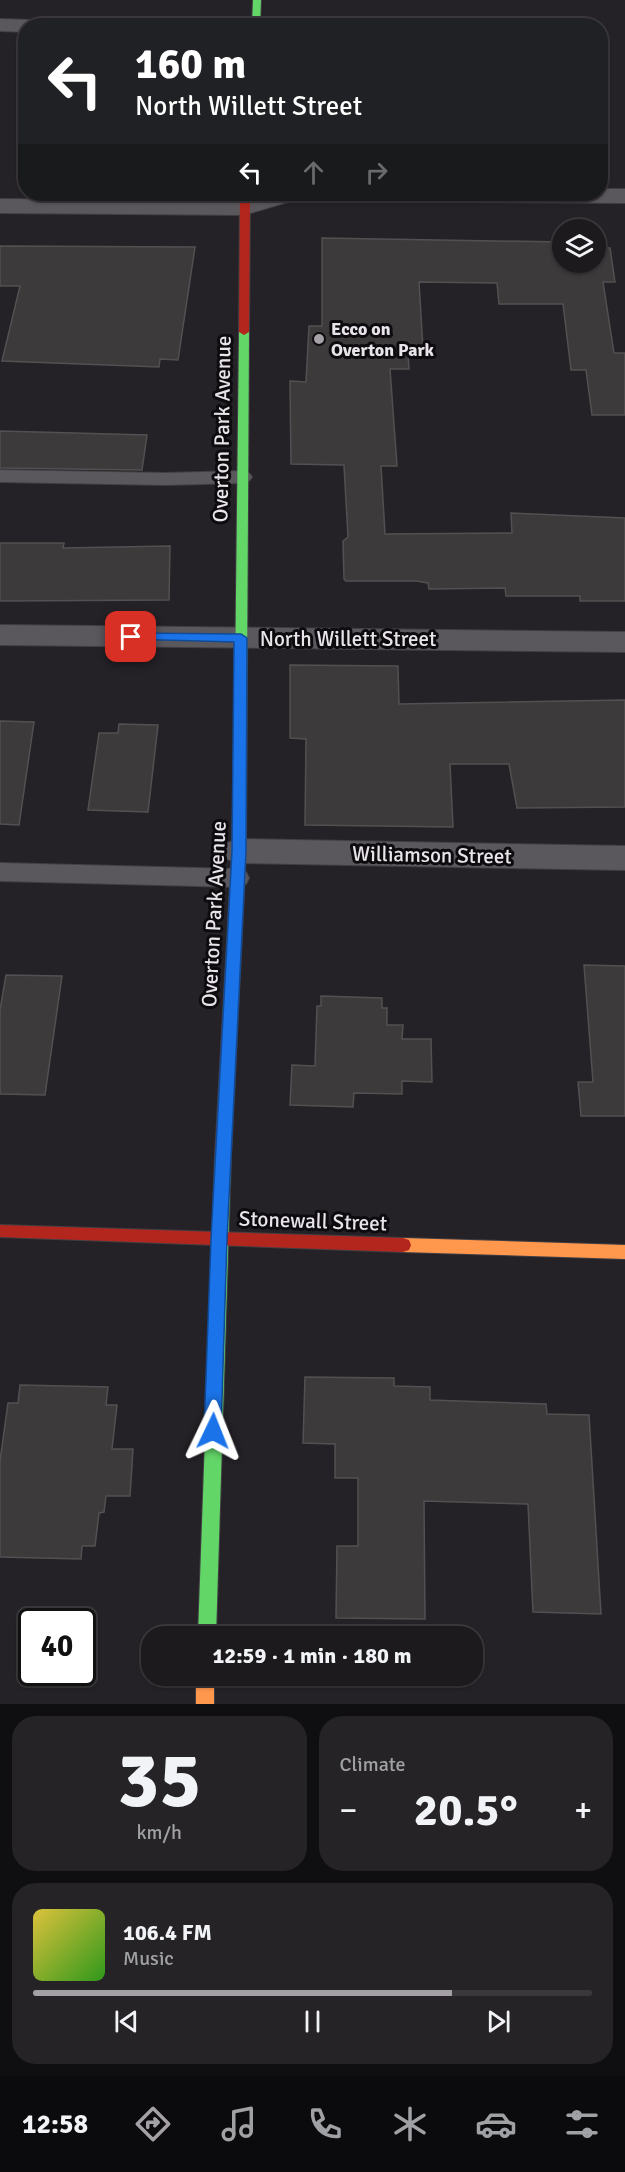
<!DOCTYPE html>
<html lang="en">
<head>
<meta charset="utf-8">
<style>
  :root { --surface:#1c1a1d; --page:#252326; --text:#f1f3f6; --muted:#a0a1a4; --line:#3a383b; --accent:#a4a0a6 }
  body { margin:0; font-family:Signika,sans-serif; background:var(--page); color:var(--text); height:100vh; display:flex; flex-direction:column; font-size:22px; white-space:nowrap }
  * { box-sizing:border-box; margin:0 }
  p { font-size:20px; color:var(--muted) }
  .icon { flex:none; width:33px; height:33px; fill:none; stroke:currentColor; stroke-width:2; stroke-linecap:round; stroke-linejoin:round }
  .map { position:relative; height:1704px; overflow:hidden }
  .sheet { display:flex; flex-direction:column; gap:12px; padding:12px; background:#0f0e10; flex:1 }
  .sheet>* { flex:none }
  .hud { position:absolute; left:18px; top:18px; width:590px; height:183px; border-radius:24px; box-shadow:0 2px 4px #0004,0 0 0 2px var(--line); background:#202124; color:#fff; overflow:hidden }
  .controls { position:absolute; left:552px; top:219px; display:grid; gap:12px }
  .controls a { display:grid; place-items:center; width:54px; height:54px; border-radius:50%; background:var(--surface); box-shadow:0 2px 4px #0004,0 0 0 2px var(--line); font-size:30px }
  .speed { position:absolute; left:18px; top:1608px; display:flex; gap:12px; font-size:30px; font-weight:700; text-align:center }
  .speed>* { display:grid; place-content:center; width:78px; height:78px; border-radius:50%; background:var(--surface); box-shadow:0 2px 4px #0004,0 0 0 2px var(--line); line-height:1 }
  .speed .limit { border:3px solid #111; border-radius:9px; background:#fff; color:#111 }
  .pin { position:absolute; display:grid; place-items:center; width:51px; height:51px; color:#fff; margin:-26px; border-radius:12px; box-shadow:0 3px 9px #0006 }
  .me { position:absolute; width:66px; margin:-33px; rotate:2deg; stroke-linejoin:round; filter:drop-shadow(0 0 4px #0008) }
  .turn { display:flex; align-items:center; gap:21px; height:126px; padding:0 18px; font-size:27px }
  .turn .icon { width:78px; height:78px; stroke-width:2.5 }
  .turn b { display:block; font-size:42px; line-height:51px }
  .lanes { display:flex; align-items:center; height:57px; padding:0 18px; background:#0003; justify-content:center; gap:30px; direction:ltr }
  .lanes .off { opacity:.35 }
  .big { font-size:45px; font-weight:800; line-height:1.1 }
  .sheet .card { flex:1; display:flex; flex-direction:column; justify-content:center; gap:9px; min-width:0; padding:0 21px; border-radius:24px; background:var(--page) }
  .sheet .dial { align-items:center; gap:0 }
  .dial b { font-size:78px; line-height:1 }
  .song { display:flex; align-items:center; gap:18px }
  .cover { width:72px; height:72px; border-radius:9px; background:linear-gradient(135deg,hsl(50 70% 55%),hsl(110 70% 35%)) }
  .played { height:6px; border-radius:3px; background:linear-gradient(90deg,var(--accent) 75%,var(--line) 75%) }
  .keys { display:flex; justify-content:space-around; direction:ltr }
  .heat { display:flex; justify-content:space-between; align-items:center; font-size:33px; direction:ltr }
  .sheet .tiles { flex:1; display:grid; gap:12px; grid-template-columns:1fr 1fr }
  .card:last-child { grid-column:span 2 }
  .trip { position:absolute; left:141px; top:1626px; width:342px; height:60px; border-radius:24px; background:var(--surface); box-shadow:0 2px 4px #0004,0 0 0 2px var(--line); font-weight:800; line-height:60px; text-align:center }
  .tab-bar { display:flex; height:96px; justify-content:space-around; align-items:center; background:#0b0a0c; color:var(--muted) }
  .tab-bar .icon { width:42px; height:42px }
  .tab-bar .active { color:var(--accent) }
  .tab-bar b { font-size:27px; color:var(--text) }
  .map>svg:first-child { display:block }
  .building { fill:#3d3a3b; stroke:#545052; stroke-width:1.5 }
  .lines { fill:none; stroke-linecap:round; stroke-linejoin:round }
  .lane-casing { stroke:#423f44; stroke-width:2 }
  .street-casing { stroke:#423f44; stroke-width:2 }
  .fast-casing { stroke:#423f44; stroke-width:2 }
  .slow-casing { stroke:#423f44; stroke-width:2 }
  .jam-casing { stroke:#423f44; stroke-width:2 }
  .lane { fill:#5b585d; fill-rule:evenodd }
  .street { fill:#5b585d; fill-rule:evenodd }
  .fast { fill:#63d668; fill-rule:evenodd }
  .slow { fill:#ff974d; fill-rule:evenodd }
  .jam { fill:#b3261e; fill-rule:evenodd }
  .route { fill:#1a73e8; stroke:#114b97; stroke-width:1.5 }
  .poi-dot { fill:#a4a0a6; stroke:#0e0b0f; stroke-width:2 }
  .labels { text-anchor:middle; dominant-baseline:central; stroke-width:6; stroke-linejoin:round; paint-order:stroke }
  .far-poi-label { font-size:18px; font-weight:bold; fill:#e8e4ea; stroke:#0e0b0f; text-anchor:start }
  .street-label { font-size:21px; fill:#e8e4ea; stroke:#0e0b0f }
</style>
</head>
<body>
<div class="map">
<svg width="625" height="1704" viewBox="0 0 625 1704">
  <rect width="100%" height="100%" fill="#252227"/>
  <!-- building -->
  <g class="building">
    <path d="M 322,238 L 562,242 L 562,262 L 596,262 L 596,242 L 605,243 L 606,248 L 610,248 L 615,282 L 603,282 L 614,353 L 625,353 L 625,415 L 592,415 L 586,370 L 571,370 L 563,304 L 499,304 L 497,283 L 419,282 L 423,349 L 411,349 L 411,355 L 408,355 L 409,369 L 390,369 L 397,466 L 381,466 L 385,534 L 512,533 L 511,513 L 625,518 L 625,601 L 580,601 L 580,596 L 506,596 L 505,588 L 429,589 L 428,583 L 416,581 L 346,581 L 344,579 L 343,541 L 348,537 L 344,465 L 291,464 L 290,381 L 306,382 L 309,326 L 322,326 Z"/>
    <path d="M 0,246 L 195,247 L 178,360 L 160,359 L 159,367 L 2,361 L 20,286 L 0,286 Z"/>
    <path d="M 0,431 L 147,435 L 142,470 L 0,468 Z"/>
    <path d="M 0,543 L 64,543 L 63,548 L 170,546 L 169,600 L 0,601 Z"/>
    <path d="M 290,665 L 398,666 L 399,704 L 625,700 L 625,807 L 517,808 L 509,764 L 450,764 L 453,827 L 305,825 L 306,739 L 290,738 Z"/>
    <path d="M 0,721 L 34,722 L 19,825 L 0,824 Z"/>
    <path d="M 119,724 L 158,725 L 148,812 L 88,810 L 99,733 L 118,733 Z"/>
    <path d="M 584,965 L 625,966 L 625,1116 L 581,1116 L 578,1082 L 593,1082 Z"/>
    <path d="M 6,975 L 62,976 L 45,1095 L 0,1094 L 0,1010 Z"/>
    <path d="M 321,996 L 382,998 L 382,1008 L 387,1008 L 387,1025 L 403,1025 L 402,1039 L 431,1039 L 432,1082 L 402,1081 L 402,1094 L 354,1093 L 353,1107 L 290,1105 L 292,1065 L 315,1066 L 317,1006 L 321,1006 Z"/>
    <path d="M 305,1377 L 394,1378 L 394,1386 L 430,1387 L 430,1400 L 546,1404 L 547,1414 L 589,1415 L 601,1614 L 533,1612 L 528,1504 L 424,1501 L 425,1619 L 336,1618 L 337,1546 L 358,1546 L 358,1478 L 335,1478 L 335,1444 L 303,1443 Z"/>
    <path d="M 20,1385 L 108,1387 L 106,1405 L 117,1405 L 112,1449 L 133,1449 L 130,1496 L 106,1496 L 104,1512 L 99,1513 L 95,1546 L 82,1546 L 81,1559 L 0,1557 L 0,1461 L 8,1403 L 18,1403 Z"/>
  </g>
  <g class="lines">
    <defs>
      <g id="lane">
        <path d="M 0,470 L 165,473 L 242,471 L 249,473 L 252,477 L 249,481 L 242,483 L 165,485 L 0,482 Z"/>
        <path d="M 0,863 L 237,869 L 246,872 L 249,878 L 246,884 L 237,887 L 0,881 Z"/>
      </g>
      <g id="street">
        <path d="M 0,19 L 31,20 L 41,26 L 26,26 L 26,32 L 0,31 Z"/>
        <path d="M 600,189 L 625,189 L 625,203 L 307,201 L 298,199 L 244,215 L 0,213 L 0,199 L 243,201 L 267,194 L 600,194 Z"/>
        <path d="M 0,625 L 625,632 L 625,652 L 0,645 Z"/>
        <path d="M 239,839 L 625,846 L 625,870 L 239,863 L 227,859 L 223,851 L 227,843 Z"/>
      </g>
      <g id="fast">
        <path d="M 253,0 L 261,0 L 260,26 L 252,26 Z"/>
        <path d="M 244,329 L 249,332 L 247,681 L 241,685 L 235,681 L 239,332 Z"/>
        <path d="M 223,1151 L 228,1153 L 231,1157 L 216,1636 L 198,1636 L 215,1157 L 218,1153 Z"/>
      </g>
      <g id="slow">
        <path d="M 403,1238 L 625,1245 L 625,1259 L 403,1252 L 397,1250 L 395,1245 L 397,1240 Z"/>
        <rect x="196" y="1676" width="18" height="28"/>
      </g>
      <g id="jam">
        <path d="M 240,194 L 250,194 L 249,332 L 244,335 L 239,332 Z"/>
        <path d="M 241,677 L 247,681 L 246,851 L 231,1157 L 228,1161 L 223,1163 L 218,1161 L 215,1157 L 232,851 L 235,681 Z"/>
        <path d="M 0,1225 L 403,1238 L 409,1240 L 411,1245 L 409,1250 L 403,1252 L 0,1237 Z"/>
      </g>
    </defs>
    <!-- lane casing -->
    <use href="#lane" class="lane-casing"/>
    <!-- street casing -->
    <use href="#street" class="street-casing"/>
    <!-- fast casing -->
    <use href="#fast" class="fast-casing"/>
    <!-- slow casing -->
    <use href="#slow" class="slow-casing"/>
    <!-- jam casing -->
    <use href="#jam" class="jam-casing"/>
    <!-- lane -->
    <use href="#lane" class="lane"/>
    <!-- street -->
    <use href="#street" class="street"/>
    <!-- fast -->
    <use href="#fast" class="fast"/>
    <!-- slow -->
    <use href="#slow" class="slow"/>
    <!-- jam -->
    <use href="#jam" class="jam"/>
  </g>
  <!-- route -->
  <path class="route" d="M 131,633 L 241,634 L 247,638 L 246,851 L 227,1239 L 221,1431 L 219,1436 L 213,1438 L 207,1436 L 204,1431 L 211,1239 L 232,851 L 234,642 L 127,639 L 127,634 Z"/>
  <!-- markers -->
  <circle class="poi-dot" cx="319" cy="339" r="6"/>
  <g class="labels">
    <!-- far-poi labels -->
    <g class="far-poi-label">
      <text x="331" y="329">Ecco on<tspan x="331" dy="21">Overton Park</tspan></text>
    </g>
    <!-- street labels -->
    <g class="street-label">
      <text transform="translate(222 429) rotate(-89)">Overton Park Avenue</text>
      <text x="348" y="639">North Willett Street</text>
      <text transform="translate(432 855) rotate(1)">Williamson Street</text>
      <text transform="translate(214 914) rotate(-87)">Overton Park Avenue</text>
      <text transform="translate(313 1221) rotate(2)">Stonewall Street</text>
    </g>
  </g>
</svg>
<div class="controls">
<a><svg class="icon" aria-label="layers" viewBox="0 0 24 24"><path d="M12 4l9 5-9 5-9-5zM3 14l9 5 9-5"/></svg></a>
</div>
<div class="speed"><div class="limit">40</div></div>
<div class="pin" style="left:131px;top:637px;background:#d93025"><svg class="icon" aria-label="arrive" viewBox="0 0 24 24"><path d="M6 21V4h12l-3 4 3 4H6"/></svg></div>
<svg class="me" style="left:213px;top:1431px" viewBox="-20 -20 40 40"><path d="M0-17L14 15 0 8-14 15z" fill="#1a73e8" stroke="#fff" stroke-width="4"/></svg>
<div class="trip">12:59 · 1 min · 180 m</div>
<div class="hud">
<div class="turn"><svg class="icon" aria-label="left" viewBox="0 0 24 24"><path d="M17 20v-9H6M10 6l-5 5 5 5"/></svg><div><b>160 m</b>North Willett Street</div></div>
<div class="lanes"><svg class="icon" aria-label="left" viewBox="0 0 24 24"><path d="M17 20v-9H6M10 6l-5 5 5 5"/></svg><svg class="icon off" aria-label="ahead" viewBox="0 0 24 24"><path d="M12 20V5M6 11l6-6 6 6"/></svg><svg class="icon off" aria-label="right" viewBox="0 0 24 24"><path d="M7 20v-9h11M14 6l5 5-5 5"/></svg></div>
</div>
</div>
<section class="sheet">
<div class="tiles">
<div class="card dial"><b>35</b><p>km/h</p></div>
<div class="card"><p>Climate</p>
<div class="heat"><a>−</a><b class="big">20.5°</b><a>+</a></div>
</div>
<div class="card">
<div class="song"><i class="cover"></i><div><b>106.4 FM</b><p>Music</p></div></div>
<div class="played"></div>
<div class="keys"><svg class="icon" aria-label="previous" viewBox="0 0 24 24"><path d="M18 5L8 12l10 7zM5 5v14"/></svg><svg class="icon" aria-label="pause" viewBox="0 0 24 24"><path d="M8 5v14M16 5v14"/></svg><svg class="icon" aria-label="next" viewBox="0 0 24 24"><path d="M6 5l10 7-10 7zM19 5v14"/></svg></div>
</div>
</div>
</section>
<nav class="tab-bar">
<b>12:58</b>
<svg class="icon active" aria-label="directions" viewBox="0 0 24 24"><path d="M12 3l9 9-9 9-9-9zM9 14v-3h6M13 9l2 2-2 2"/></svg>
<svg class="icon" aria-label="music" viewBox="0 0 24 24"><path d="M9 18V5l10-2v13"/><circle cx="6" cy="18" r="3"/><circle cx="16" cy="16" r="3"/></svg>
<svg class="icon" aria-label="phone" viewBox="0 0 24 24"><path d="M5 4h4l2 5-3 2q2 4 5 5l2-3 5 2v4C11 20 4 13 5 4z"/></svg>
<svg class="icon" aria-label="climate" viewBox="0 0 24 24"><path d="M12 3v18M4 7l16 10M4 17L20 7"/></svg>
<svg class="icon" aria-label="car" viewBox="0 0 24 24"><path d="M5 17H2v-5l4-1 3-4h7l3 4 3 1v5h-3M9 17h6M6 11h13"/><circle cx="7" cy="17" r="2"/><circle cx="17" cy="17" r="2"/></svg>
<svg class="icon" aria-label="filters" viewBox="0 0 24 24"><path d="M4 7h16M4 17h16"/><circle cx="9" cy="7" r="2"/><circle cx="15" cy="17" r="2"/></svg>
</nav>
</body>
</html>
